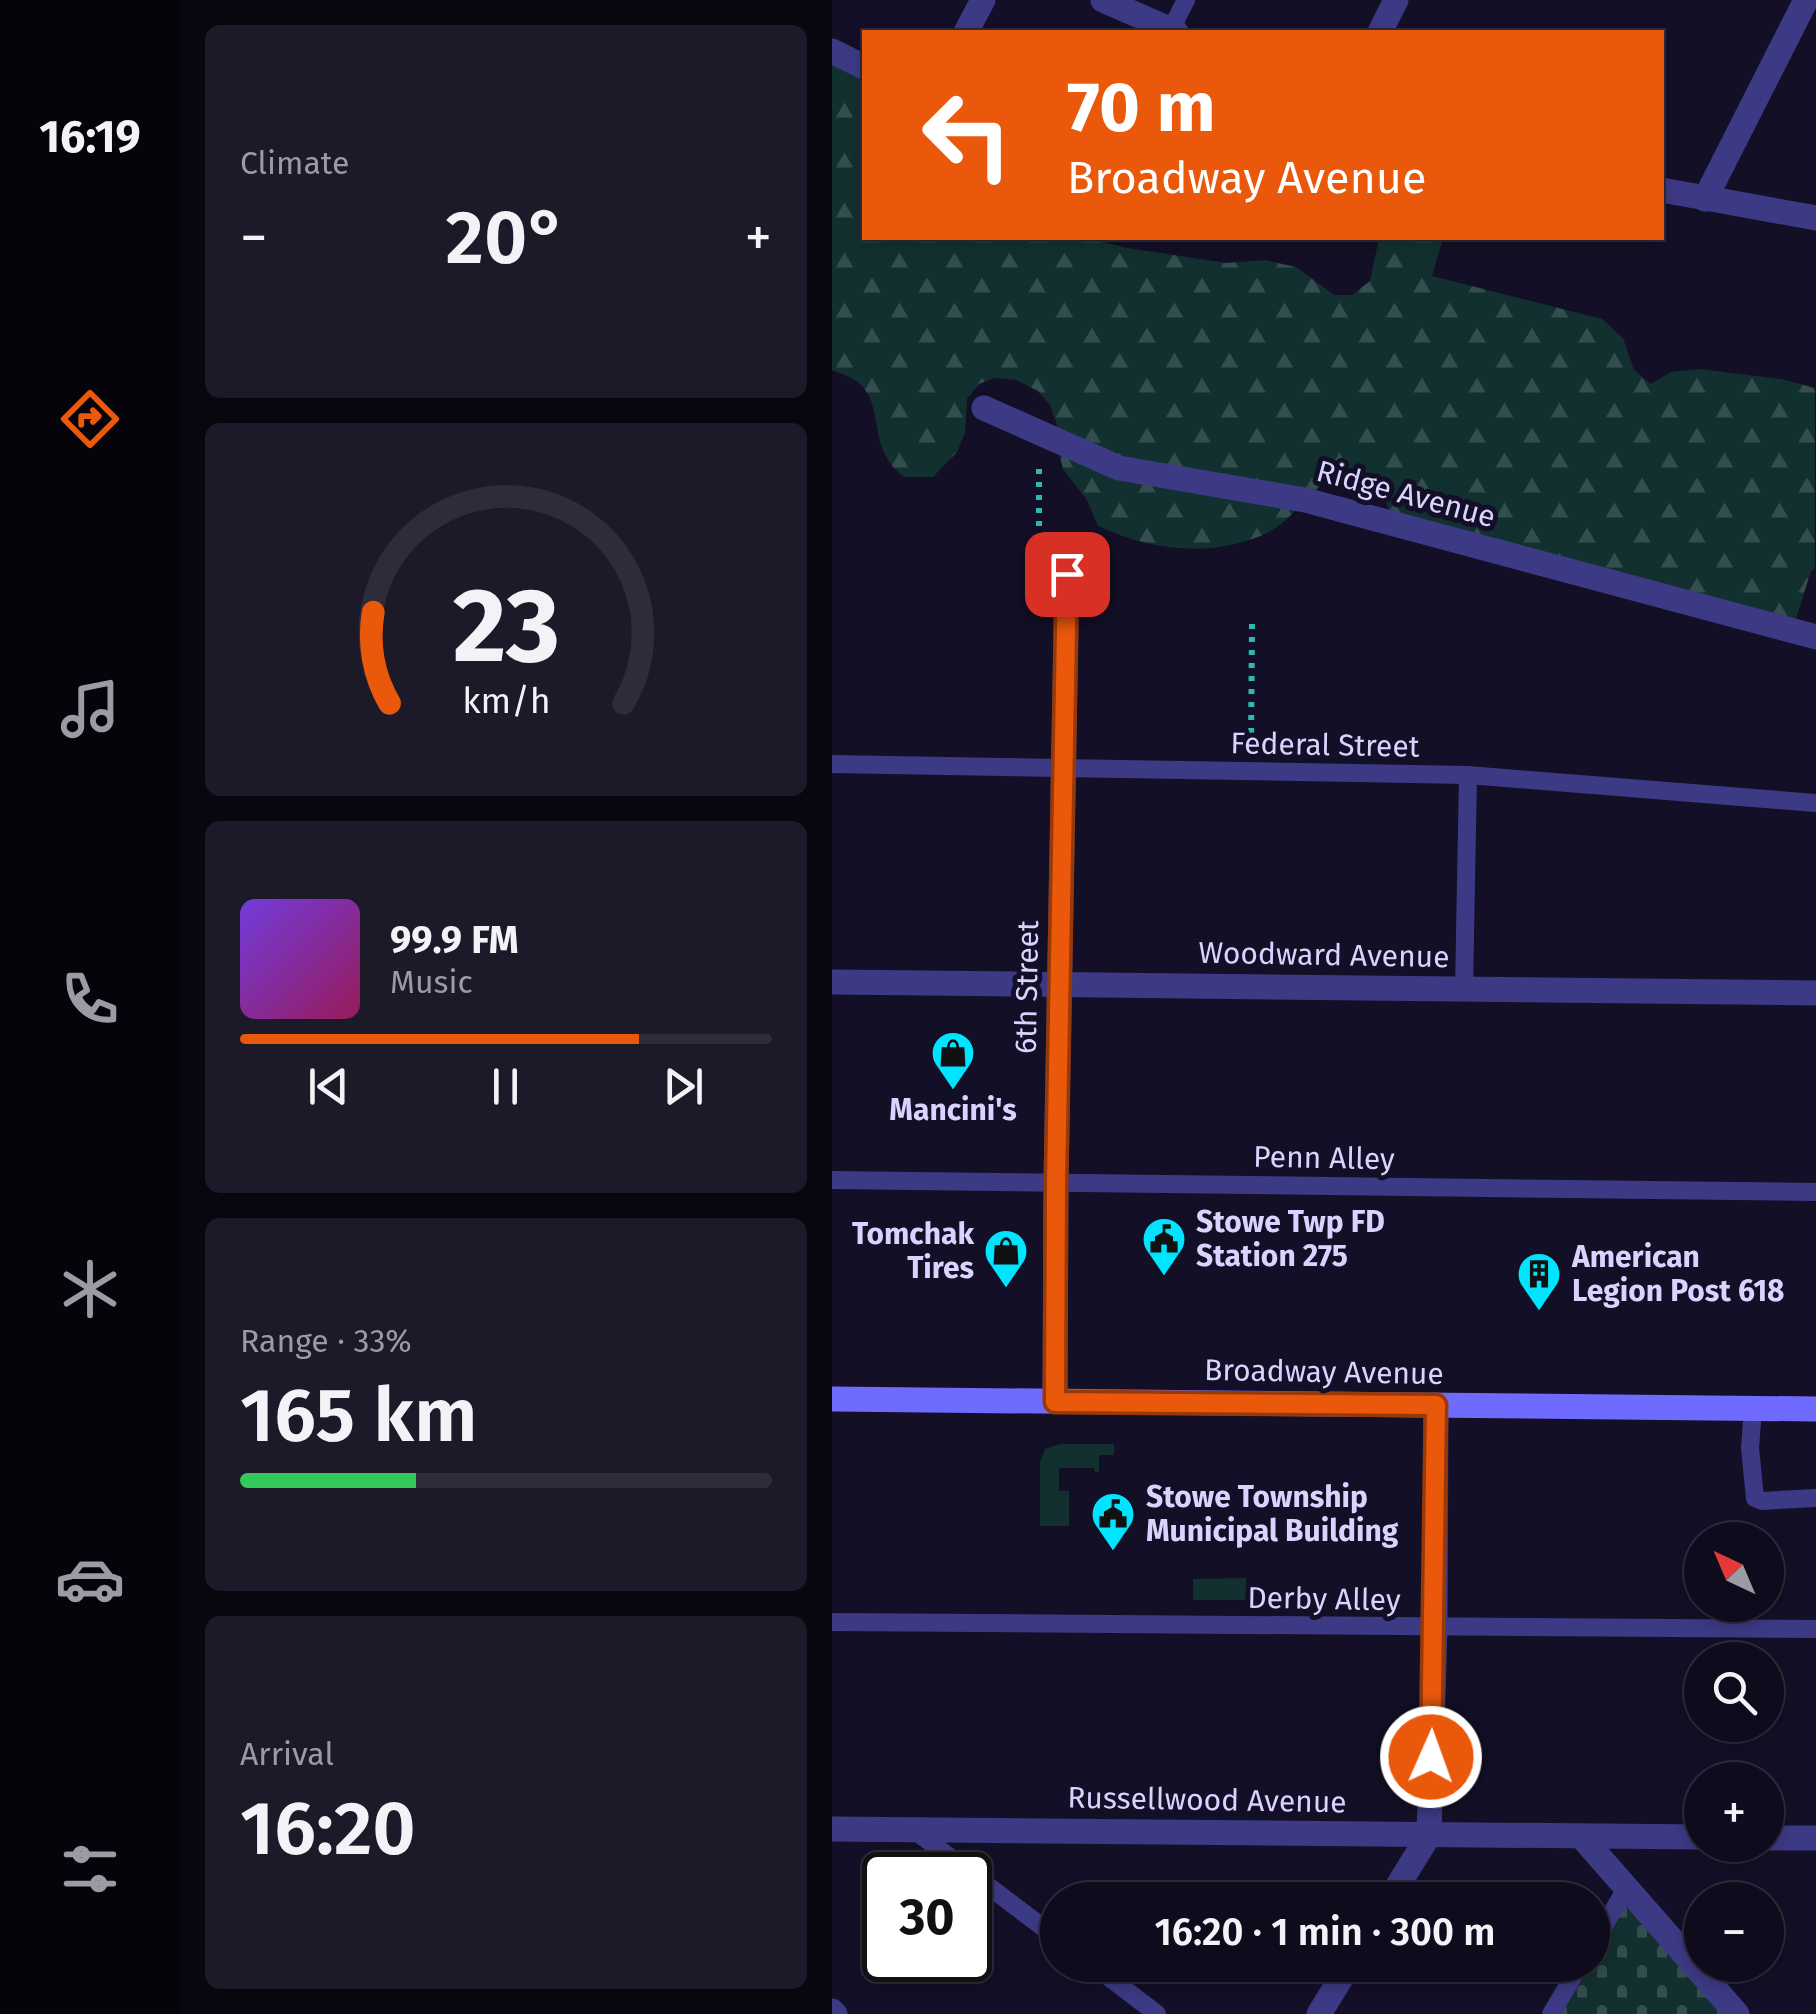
<!DOCTYPE html>
<html lang="en">
<head>
<meta charset="utf-8">
<style>
  :root { --surface:#0e0b1c; --page:#1c1929; --text:#f1f3f6; --muted:#9b9ba3; --line:#2e2b3b; --accent:#ea580c }
  body { margin:0; font-family:"Fira Sans",sans-serif; background:var(--page); color:var(--text); height:100vh; display:flex; flex-direction:column; font-size:38px; white-space:nowrap }
  * { box-sizing:border-box; margin:0 }
  p { font-size:32px; color:var(--muted) }
  .icon { flex:none; width:55px; height:55px; fill:none; stroke:currentColor; stroke-width:2; stroke-linecap:round; stroke-linejoin:round }
  .map { position:relative; flex:1; overflow:hidden }
  .side { display:flex; flex-direction:column; gap:25px; padding:25px; background:#08060f; width:652px }
  .side>* { flex:none }
  .top-card { position:absolute; left:30px; top:30px; width:802px; height:210px; border-radius:0px; box-shadow:0 5px 15px #0003,0 0 0 2px var(--line); background:#ea580c; color:#fff; overflow:hidden }
  .needle { width:65px; rotate:316deg }
  .fabs { position:absolute; left:852px; top:1522px; display:grid; gap:20px }
  .fabs a { display:grid; place-items:center; width:100px; height:100px; border-radius:50%; background:var(--surface); box-shadow:0 5px 15px #0003,0 0 0 2px var(--line); font-size:50px }
  .speed { position:absolute; left:30px; top:1852px; display:flex; gap:20px; font-size:50px; font-weight:700; text-align:center }
  .speed>* { display:grid; place-content:center; width:130px; height:130px; border-radius:50%; background:var(--surface); box-shadow:0 5px 15px #0003,0 0 0 2px var(--line); line-height:1 }
  .speed .limit { border:5px solid #111; border-radius:15px; background:#fff; color:#111 }
  .pin { position:absolute; display:grid; place-items:center; width:85px; height:85px; color:#fff; margin:-42px; border-radius:20px; box-shadow:0 5px 15px #0006 }
  .me { position:absolute; width:110px; margin:-55px; rotate:2deg; stroke-linejoin:round; filter:drop-shadow(0 0 8px #0008) }
  .turn { display:flex; align-items:center; gap:35px; height:210px; padding:0 40px; font-size:45px }
  .turn .icon { width:130px; height:130px; stroke-width:2.5 }
  .turn b { display:block; font-size:70px; line-height:85px }
  .big { font-size:75px; font-weight:600; line-height:1.1 }
  .side .widget { flex:1; display:flex; flex-direction:column; justify-content:center; gap:15px; min-width:0; padding:0 35px; border-radius:15px; background:var(--page) }
  .side .dial { align-items:center; gap:0 }
  .dial svg { height:260px; overflow:visible; fill:none; stroke:var(--line); stroke-width:7; stroke-linecap:round; text-anchor:middle }
  .dial text { fill:var(--text); stroke:none }
  .song { display:flex; align-items:center; gap:30px }
  .cover { width:120px; height:120px; border-radius:15px; background:linear-gradient(135deg,hsl(260 70% 55%),hsl(330 70% 35%)) }
  .played { height:10px; border-radius:5px; background:linear-gradient(90deg,var(--accent) 75%,var(--line) 75%) }
  .keys { display:flex; justify-content:space-around; direction:ltr }
  .heat { display:flex; justify-content:space-between; align-items:center; font-size:55px; direction:ltr }
  .charge { height:15px; border-radius:8px; background:linear-gradient(90deg,#34c759 33%,var(--line) 0) }
  .trip { position:absolute; left:208px; top:1882px; width:570px; height:100px; border-radius:50px; background:var(--surface); box-shadow:0 5px 15px #0003,0 0 0 2px var(--line); font-weight:600; line-height:100px; text-align:center }
  main { display:flex; flex:1; min-height:0 }
  .menu { display:flex; flex-direction:column; width:180px; justify-content:space-around; align-items:center; background:#06040b; color:var(--muted) }
  .menu .icon { width:70px; height:70px }
  .menu .current { color:var(--accent) }
  .menu b { font-size:45px; color:var(--text) }
  .map>svg:first-child { display:block }
  .green { fill:#12302f }
  .forest { fill:url(#forest-firs) }
  .cemetery { fill:url(#cemetery-stones) }
  .lines { fill:none; stroke-linecap:round; stroke-linejoin:round }
  .path { stroke:#2fb8b0; stroke-width:6; stroke-dasharray:5 8; stroke-linecap:butt }
  .lane { stroke:#3d3a85; stroke-width:18 }
  .street { stroke:#3d3a85; stroke-width:25 }
  .secondary { stroke:#6f6bff; stroke-width:25 }
  .route-casing { stroke:#983908; stroke-width:25 }
  .route { stroke:#ea580c; stroke-width:18 }
  .labels { text-anchor:middle; dominant-baseline:central; stroke-width:10; stroke-linejoin:round; paint-order:stroke }
  .street-label { font-size:30px; fill:#d9d4ff; stroke:#130f26 }
  .poi-label { font-size:30px; font-weight:bold; fill:#d9d4ff; stroke:#130f26; text-anchor:start }
</style>
</head>
<body>
<main>
<nav class="menu">
<b>16:19</b>
<svg class="icon current" aria-label="directions" viewBox="0 0 24 24"><path d="M12 3l9 9-9 9-9-9zM9 14v-3h6M13 9l2 2-2 2"/></svg>
<svg class="icon" aria-label="music" viewBox="0 0 24 24"><path d="M9 18V5l10-2v13"/><circle cx="6" cy="18" r="3"/><circle cx="16" cy="16" r="3"/></svg>
<svg class="icon" aria-label="phone" viewBox="0 0 24 24"><path d="M5 4h4l2 5-3 2q2 4 5 5l2-3 5 2v4C11 20 4 13 5 4z"/></svg>
<svg class="icon" aria-label="climate" viewBox="0 0 24 24"><path d="M12 3v18M4 7l16 10M4 17L20 7"/></svg>
<svg class="icon" aria-label="car" viewBox="0 0 24 24"><path d="M5 17H2v-5l4-1 3-4h7l3 4 3 1v5h-3M9 17h6M6 11h13"/><circle cx="7" cy="17" r="2"/><circle cx="17" cy="17" r="2"/></svg>
<svg class="icon" aria-label="filters" viewBox="0 0 24 24"><path d="M4 7h16M4 17h16"/><circle cx="9" cy="7" r="2"/><circle cx="15" cy="17" r="2"/></svg>
</nav>
<section class="side">
<div class="widget"><p>Climate</p>
<div class="heat"><a>−</a><b class="big">20°</b><a>+</a></div>
</div>
<div class="widget dial"><svg viewBox="0 0 100 80">
<path d="M14 69A42 42 0 1 1 86 69"/>
<path d="M14 69A42 42 0 0 1 9 41" stroke="#ea580c"/>
<text x="50" y="56" font-size="32" font-weight="700">23</text>
<text x="50" y="72" font-size="11">km/h</text>
</svg></div>
<div class="widget">
<div class="song"><i class="cover"></i><div><b>99.9 FM</b><p>Music</p></div></div>
<div class="played"></div>
<div class="keys"><svg class="icon" aria-label="previous" viewBox="0 0 24 24"><path d="M18 5L8 12l10 7zM5 5v14"/></svg><svg class="icon" aria-label="pause" viewBox="0 0 24 24"><path d="M8 5v14M16 5v14"/></svg><svg class="icon" aria-label="next" viewBox="0 0 24 24"><path d="M6 5l10 7-10 7zM19 5v14"/></svg></div>
</div>
<div class="widget"><p>Range · 33%</p><b class="big">165 km</b><div class="charge"></div></div>
<div class="widget"><p>Arrival</p><b class="big">16:20</b></div>
</section>
<div class="map">
<svg width="984" height="2014" viewBox="0 0 984 2014">
  <defs>
    <pattern id="forest-firs" width="22" height="20" patternUnits="userSpaceOnUse" patternTransform="scale(2.5)"><rect width="22" height="20" fill="#12302f"/><path d="M5 1l3.5 6h-7zM16 11l3.5 6h-7z" fill="#344d4e"/></pattern>
    <pattern id="cemetery-stones" width="16" height="16" patternUnits="userSpaceOnUse" patternTransform="scale(2.5)"><rect width="16" height="16" fill="#12302f"/><path d="M2 7V4a2 2 0 0 1 4 0v3zM10 15v-3a2 2 0 0 1 4 0v3z" fill="#344d4e"/></pattern>
  </defs>
  <rect width="100%" height="100%" fill="#130f26"/>
  <!-- green -->
  <g class="green">
    <path d="M 228,1444 L 282,1444 L 282,1455 L 267,1455 L 267,1472 L 263,1472 L 262,1468 L 227,1468 L 227,1491 L 237,1491 L 237,1526 L 208,1526 L 208,1462 L 213,1449 Z"/>
    <path d="M 414,1578 L 414,1600 L 361,1600 L 361,1579 Z"/>
  </g>
  <!-- forest -->
  <path class="forest" d="M 0,55 L 32,71 L 32,238 L 255,238 L 296,248 L 394,263 L 433,260 L 464,267 L 502,295 L 520,295 L 538,281 L 547,238 L 611,238 L 600,276 L 770,319 L 791,338 L 802,370 L 819,384 L 839,372 L 867,369 L 949,379 L 983,388 L 983,568 L 979,571 L 961,628 L 561,522 C 553,491 531,463 495,482 C 467,498 461,525 423,538 C 372,557 315,549 266,526 L 255,500 L 231,469 L 225,446 L 225,425 L 218,405 L 206,391 L 184,380 L 162,378 L 147,384 L 135,399 L 133,433 L 125,452 L 101,477 L 72,477 C 35,449 53,409 29,385 C 21,377 10,374 0,370 Z"/>
  <!-- cemetery -->
  <path class="cemetery" d="M 796,1895 L 896,2014 L 725,2014 L 754,1965 L 760,1965 L 760,1955 Z"/>
  <g class="lines">
    <!-- path -->
    <g class="path">
      <path d="M 207,565 L 207,462"/>
      <path d="M 419,746 L 420,623"/>
    </g>
    <!-- lane -->
    <g class="lane">
      <path d="M 338,31 L 354,0"/>
      <path d="M 0,764 L 636,775 L 984,803"/>
      <path d="M 632,989 L 636,775"/>
      <path d="M 0,1180 L 984,1192"/>
      <path d="M 921,1409 L 918,1448 L 923,1498 L 930,1501 L 984,1498"/>
      <path d="M 0,1622 L 984,1629"/>
      <path d="M 82,1830 L 225,1938"/>
      <path d="M 760,1946 L 795,1887"/>
      <path d="M 261,1965 L 325,2014"/>
      <path d="M 719,2014 L 748,1965"/>
    </g>
    <!-- street -->
    <g class="street">
      <path d="M 271,0 L 344,32"/>
      <path d="M 134,32 L 151,0"/>
      <path d="M 548,32 L 564,0"/>
      <path d="M 0,51 L 32,67"/>
      <path d="M 830,190 L 984,218"/>
      <path d="M 873,199 L 974,0"/>
      <path d="M 152,408 L 287,468 L 473,500 L 984,637"/>
      <path d="M 0,982 L 984,993"/>
      <path d="M 223,1401 L 224,1181 L 235,574"/>
      <path d="M 0,1829 L 870,1837"/>
      <path d="M 749,1836 L 905,2014"/>
      <path d="M 935,1838 L 984,1838"/>
      <path d="M 557,1900 L 597,1835 L 603,1628 L 604,1405"/>
      <path d="M 0,2011 L 3,2014"/>
      <path d="M 487,2014 L 517,1965"/>
    </g>
    <!-- secondary -->
    <path class="secondary" d="M 0,1399 L 984,1409"/>
  </g>
  <g class="lines">
    <defs>
      <path id="route" d="M 235,574 L 224,1182 L 223,1402 L 604,1405 L 599,1757"/>
    </defs>
    <!-- route casing -->
    <use href="#route" class="route-casing"/>
    <!-- route -->
    <use href="#route" class="route"/>
  </g>
  <!-- icons -->
  <defs>
    <symbol id="shop-pin" viewBox="-11 -11 22 30"><path d="M0 17L-7.5 6A9.5 9.5 0 1 1 7.5 6Z" fill="#00e5ff" stroke="#130f26"/><path d="M-5-2.5h2.3a2.7 3.5 0 0 1 5.4 0H5L5.5 6h-11ZM-1.5-2.5h3a1.5 2.3 0 0 0-3 0Z" fill="#111"/></symbol>
    <symbol id="civic-pin" viewBox="-11 -11 22 30"><path d="M0 17L-7.5 6A9.5 9.5 0 1 1 7.5 6Z" fill="#00e5ff" stroke="#130f26"/><path d="M-.6-6.5H3V-4.5H.6V-3L4-1V1h2V6H-6V1h2V-1L-.6-3ZM-1.2 2.5V6h2.4V2.5Z" fill="#111"/></symbol>
    <symbol id="building-pin" viewBox="-11 -11 22 30"><path d="M0 17L-7.5 6A9.5 9.5 0 1 1 7.5 6Z" fill="#00e5ff" stroke="#130f26"/><path d="M-4-6H4V6H1V3H-1V6H-4ZM-2.5-4.3h1.7v1.8h-1.7ZM.8-4.3h1.7v1.8H.8ZM-2.5-1h1.7V.8h-1.7ZM.8-1h1.7V.8H.8Z" fill="#111"/></symbol>
  </defs>
  <g fill-rule="evenodd">
    <use href="#shop-pin" x="96" y="1028" width="50" height="68"/>
    <use href="#civic-pin" x="307" y="1214" width="50" height="68"/>
    <use href="#shop-pin" x="149" y="1226" width="50" height="68"/>
    <use href="#building-pin" x="682" y="1249" width="50" height="68"/>
    <use href="#civic-pin" x="256" y="1489" width="50" height="68"/>
  </g>
  <g class="labels">
    <!-- street labels -->
    <g class="street-label">
      <text transform="translate(574 494) rotate(15)">Ridge Avenue</text>
      <text transform="translate(493 745) rotate(1)">Federal Street</text>
      <text transform="translate(492 955) rotate(1)">Woodward Avenue</text>
      <text transform="translate(195 987) rotate(-89)">6th Street</text>
      <text transform="translate(492 1158) rotate(1)">Penn Alley</text>
      <text transform="translate(492 1372) rotate(1)">Broadway Avenue</text>
      <text transform="translate(492 1599) rotate(1)">Derby Alley</text>
      <text transform="translate(375 1800) rotate(1)">Russellwood Avenue</text>
    </g>
    <!-- poi labels -->
    <g class="poi-label">
      <text x="121" y="1110" text-anchor="middle">Mancini's</text>
      <text x="364" y="1222">Stowe Twp FD<tspan x="364" dy="34">Station 275</tspan></text>
      <text x="142" y="1234" text-anchor="end">Tomchak<tspan x="142" dy="34">Tires</tspan></text>
      <text x="740" y="1257">American<tspan x="740" dy="34">Legion Post 618</tspan></text>
      <text x="314" y="1497">Stowe Township<tspan x="314" dy="34">Municipal Building</tspan></text>
    </g>
  </g>
</svg>
<div class="fabs">
<a><svg class="needle" viewBox="-14 -14 28 28"><path d="M0-13l5 13h-10z" fill="#e53935"/><path d="M0 13l5-13h-10z" fill="#9b9ba3"/></svg></a>
<a><svg class="icon" aria-label="search" viewBox="0 0 24 24"><circle cx="10" cy="10" r="6"/><path d="M15 15l6 6"/></svg></a>
<a>+</a>
<a>−</a>
</div>
<div class="speed"><div class="limit">30</div></div>
<div class="pin" style="left:235px;top:574px;background:#d93025"><svg class="icon" aria-label="arrive" viewBox="0 0 24 24"><path d="M6 21V4h12l-3 4 3 4H6"/></svg></div>
<svg class="me" style="left:599px;top:1757px" viewBox="-20 -20 40 40"><circle r="17" fill="#ea580c" stroke="#fff" stroke-width="3"/><path d="M0-11L8 9 0 5-8 9z" fill="#fff"/></svg>
<div class="trip">16:20 · 1 min · 300 m</div>
<div class="top-card">
<div class="turn"><svg class="icon" aria-label="left" viewBox="0 0 24 24"><path d="M17 20v-9H6M10 6l-5 5 5 5"/></svg><div><b>70 m</b>Broadway Avenue</div></div>
</div>
</div>
</main>
</body>
</html>
